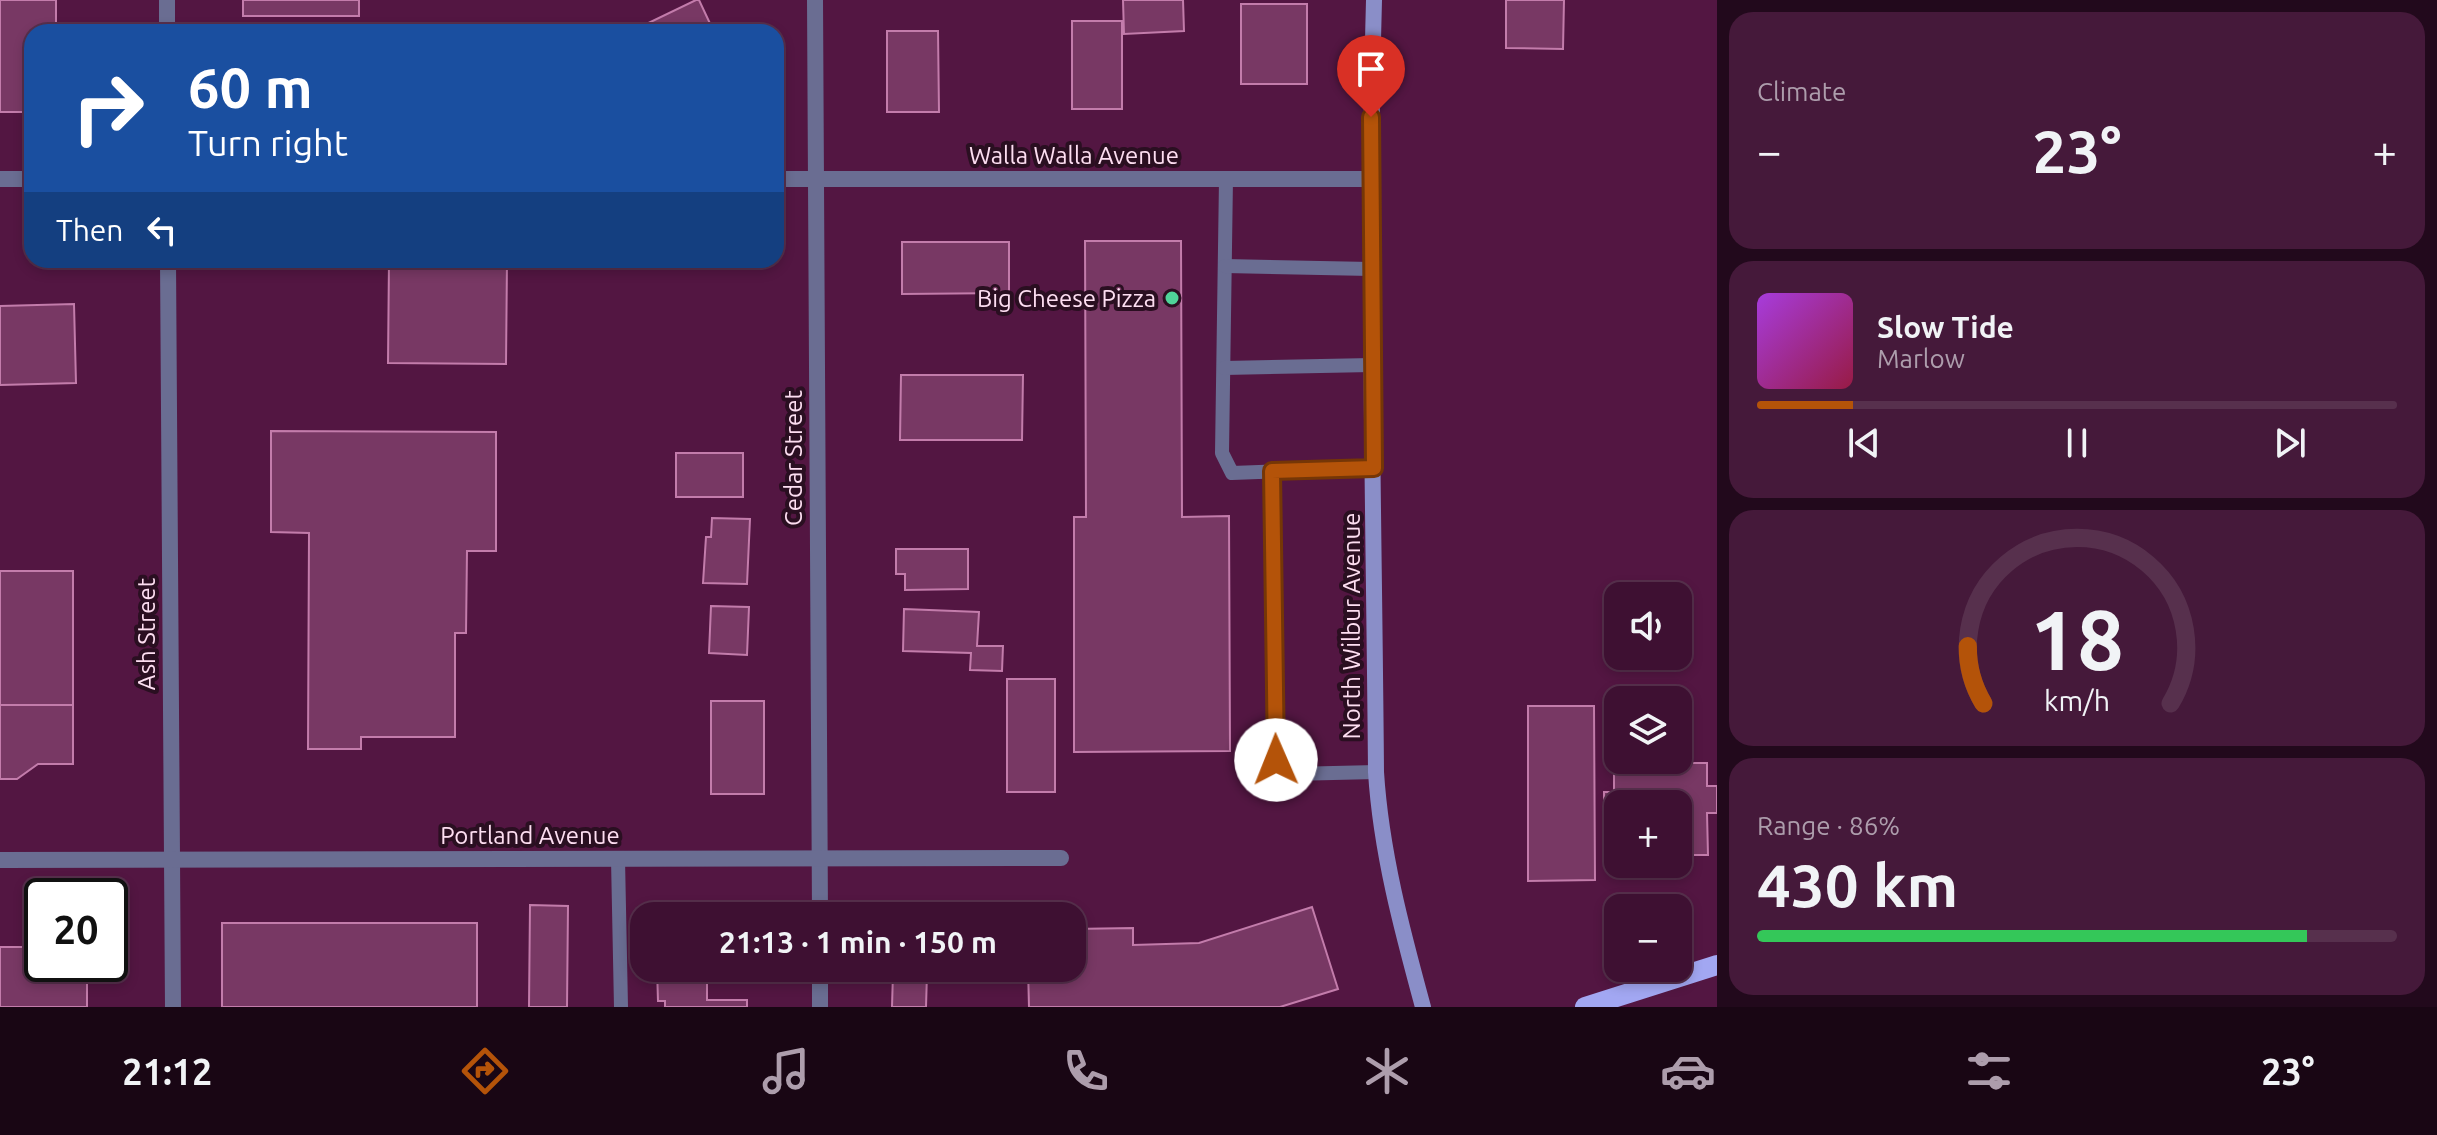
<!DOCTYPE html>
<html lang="en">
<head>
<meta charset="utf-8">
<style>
  :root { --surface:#3e1032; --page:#45193a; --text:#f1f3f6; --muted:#ad9dac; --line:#57304d; --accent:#b45309 }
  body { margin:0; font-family:Ubuntu,sans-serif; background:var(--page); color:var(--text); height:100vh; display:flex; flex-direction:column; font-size:30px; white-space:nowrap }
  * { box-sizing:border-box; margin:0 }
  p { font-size:26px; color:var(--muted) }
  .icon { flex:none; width:44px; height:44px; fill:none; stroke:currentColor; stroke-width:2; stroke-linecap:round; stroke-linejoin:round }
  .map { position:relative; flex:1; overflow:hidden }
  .details { display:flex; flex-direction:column; gap:12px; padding:12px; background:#22091c; width:720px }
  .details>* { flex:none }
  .hud { position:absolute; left:24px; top:24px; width:760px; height:244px; border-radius:24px; box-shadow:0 4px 12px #0003,0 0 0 2px var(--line); background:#1a4fa0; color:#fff; overflow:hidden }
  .fabs { position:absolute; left:1604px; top:582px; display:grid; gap:16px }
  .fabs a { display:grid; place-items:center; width:88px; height:88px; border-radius:16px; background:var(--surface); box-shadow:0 4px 12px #0003,0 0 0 2px var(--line); font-size:40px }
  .speed { position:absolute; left:24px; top:878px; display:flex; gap:16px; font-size:40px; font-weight:700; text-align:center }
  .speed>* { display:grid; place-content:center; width:104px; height:104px; border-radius:50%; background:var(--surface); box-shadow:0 4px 12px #0003,0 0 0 2px var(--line); line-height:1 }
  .speed .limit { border:4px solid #111; border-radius:12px; background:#fff; color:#111 }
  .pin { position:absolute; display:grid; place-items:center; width:68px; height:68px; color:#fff; margin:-82px -34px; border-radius:50% 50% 50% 0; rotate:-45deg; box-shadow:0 0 8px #0007 }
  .pin .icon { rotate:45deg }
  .me { position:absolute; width:88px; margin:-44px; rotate:359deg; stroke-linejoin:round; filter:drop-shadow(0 0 6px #0008) }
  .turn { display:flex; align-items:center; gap:28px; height:168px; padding:0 32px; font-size:36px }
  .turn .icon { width:104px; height:104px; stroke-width:2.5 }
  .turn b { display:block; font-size:56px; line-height:68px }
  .then { display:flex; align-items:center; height:76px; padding:0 32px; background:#0003; gap:16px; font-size:30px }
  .big { font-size:60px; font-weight:600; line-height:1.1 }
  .details .card { flex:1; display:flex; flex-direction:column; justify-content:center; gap:12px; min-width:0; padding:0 28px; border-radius:24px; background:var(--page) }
  .details .dial { align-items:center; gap:0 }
  .dial svg { height:208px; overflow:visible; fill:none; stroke:var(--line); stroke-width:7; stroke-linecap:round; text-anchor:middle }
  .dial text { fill:var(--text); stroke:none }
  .song { display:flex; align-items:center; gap:24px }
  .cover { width:96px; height:96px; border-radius:12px; background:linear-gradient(135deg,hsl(280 70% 55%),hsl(340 70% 35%)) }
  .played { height:8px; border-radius:4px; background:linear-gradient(90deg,var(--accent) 15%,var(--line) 15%) }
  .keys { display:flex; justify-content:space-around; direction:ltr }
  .heat { display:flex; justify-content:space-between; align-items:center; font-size:44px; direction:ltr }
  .charge { height:12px; border-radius:6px; background:linear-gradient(90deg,#34c759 86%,var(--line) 0) }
  .trip { position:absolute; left:630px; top:902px; width:456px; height:80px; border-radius:24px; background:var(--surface); box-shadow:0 4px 12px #0003,0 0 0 2px var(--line); font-weight:600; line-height:80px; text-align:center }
  .menu { display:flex; height:128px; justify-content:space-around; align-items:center; background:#190614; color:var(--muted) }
  .menu .icon { width:56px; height:56px }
  .menu .selected { color:var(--accent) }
  .menu b { font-size:36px; color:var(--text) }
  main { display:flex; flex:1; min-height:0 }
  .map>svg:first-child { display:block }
  .building { fill:#783864; stroke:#c37cab; stroke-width:2 }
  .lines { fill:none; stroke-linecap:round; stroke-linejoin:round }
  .service { stroke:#6a6d92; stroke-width:14 }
  .minor { stroke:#6a6d92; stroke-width:16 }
  .secondary { stroke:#8a8ec8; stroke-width:16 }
  .primary { stroke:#a2a7f2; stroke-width:20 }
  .route-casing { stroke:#753606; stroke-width:20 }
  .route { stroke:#b45309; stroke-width:14 }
  .poi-dot { fill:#4fd399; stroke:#2a0f21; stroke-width:3 }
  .labels { text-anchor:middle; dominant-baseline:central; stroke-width:8; stroke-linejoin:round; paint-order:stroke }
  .street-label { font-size:24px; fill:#fddef1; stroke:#2a0f21 }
  .poi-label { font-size:24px; fill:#fddef1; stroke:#2a0f21; text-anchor:end }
</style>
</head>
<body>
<main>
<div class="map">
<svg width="1717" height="1007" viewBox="0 0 1717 1007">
  <rect width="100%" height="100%" fill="#531642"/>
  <!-- building -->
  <g class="building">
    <path d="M 0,0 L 56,0 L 56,32 L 32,32 L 32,112 L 0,112 Z"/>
    <rect x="243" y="0" width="116" height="16"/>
    <path d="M 696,0 L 699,0 L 714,32 L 640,32 L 638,28 Z"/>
    <path d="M 1123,0 L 1183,0 L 1184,31 L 1124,34 Z"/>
    <path d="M 1506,0 L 1564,0 L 1563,49 L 1506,48 Z"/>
    <rect x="1241" y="4" width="66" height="80"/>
    <rect x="1072" y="21" width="50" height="88"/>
    <path d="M 887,31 L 938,31 L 939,112 L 887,112 Z"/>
    <path d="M 1085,241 L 1181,241 L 1182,517 L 1229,516 L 1230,751 L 1074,752 L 1074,517 L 1086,517 Z"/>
    <path d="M 902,242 L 1009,242 L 1009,293 L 902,294 Z"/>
    <path d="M 389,260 L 507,260 L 506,364 L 388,363 Z"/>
    <path d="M 74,304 L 76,383 L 0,385 L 0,306 Z"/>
    <path d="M 901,375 L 1023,375 L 1022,440 L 900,440 Z"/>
    <path d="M 271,431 L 496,432 L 496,551 L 467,551 L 466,633 L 455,633 L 455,737 L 361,737 L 361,749 L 308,749 L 309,533 L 271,532 Z"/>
    <rect x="676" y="453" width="67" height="44"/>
    <path d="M 712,518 L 750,519 L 747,584 L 703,583 L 706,537 L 711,537 Z"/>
    <path d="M 896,549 L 968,549 L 968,589 L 905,590 L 905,574 L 896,574 Z"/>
    <rect x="0" y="571" width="73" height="134"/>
    <path d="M 711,606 L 749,607 L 747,655 L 709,653 Z"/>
    <path d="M 904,609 L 979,612 L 977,646 L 1003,646 L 1002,671 L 970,670 L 971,653 L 903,651 Z"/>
    <rect x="1007" y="679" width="48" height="113"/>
    <path d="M 1678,700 L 1679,763 L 1707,763 L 1707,786 L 1717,786 L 1717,813 L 1707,813 L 1708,855 L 1678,855 L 1678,804 L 1618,804 L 1618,856 L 1614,856 L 1614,827 L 1604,827 L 1604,792 L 1614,792 L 1614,761 L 1678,760 Z"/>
    <rect x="711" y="701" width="53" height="93"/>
    <path d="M 0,705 L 73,705 L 73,764 L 38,764 L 17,779 L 0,779 Z"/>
    <path d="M 1528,706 L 1594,706 L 1595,880 L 1528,881 Z"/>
    <path d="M 530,905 L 568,906 L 567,1007 L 529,1007 Z"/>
    <path d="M 1312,907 L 1338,989 L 1280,1007 L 1029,1007 L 1028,968 L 1072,968 L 1072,929 L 1133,928 L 1133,945 L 1199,943 Z"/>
    <rect x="222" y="923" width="255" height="84"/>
    <path d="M 0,947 L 42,947 L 42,964 L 47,964 L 47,982 L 87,982 L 87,1007 L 0,1007 Z"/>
    <path d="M 657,968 L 707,968 L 707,1000 L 747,1000 L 747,1007 L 665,1007 L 665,1001 L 658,1001 Z"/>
    <path d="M 893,972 L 927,973 L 926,1007 L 892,1007 Z"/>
  </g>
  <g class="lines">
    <!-- service -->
    <g class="service">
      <path d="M 1226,179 L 1222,453 L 1232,473 L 1374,468"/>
      <path d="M 1225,266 L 1371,269"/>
      <path d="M 1224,368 L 1372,365"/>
      <path d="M 1272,471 L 1276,760 L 1291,774 L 1376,772"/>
      <path d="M 618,859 L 621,1007"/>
    </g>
    <!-- minor -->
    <g class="minor">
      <path d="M 167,0 L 167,32"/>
      <path d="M 815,0 L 820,916"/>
      <path d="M 0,179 L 32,179"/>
      <path d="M 776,179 L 1372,179"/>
      <path d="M 168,260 L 173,1007"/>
      <path d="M 0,860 L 1061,858"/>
      <path d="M 820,968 L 820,1007"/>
    </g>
    <!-- secondary -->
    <path class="secondary" d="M 1374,0 C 1367,257 1374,515 1376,772 C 1381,852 1402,930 1423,1007"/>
    <!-- primary -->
    <path class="primary" d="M 1585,1007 L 1717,965"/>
  </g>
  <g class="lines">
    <defs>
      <path id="route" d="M 1276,760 L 1272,471 L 1374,468 L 1371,117"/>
    </defs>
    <!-- route casing -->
    <use href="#route" class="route-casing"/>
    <!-- route -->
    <use href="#route" class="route"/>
  </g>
  <!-- markers -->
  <circle class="poi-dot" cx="1172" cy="298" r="8"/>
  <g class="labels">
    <!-- street labels -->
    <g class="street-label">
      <text x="1074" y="155">Walla Walla Avenue</text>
      <text transform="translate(793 458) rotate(-90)">Cedar Street</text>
      <text transform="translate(1351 626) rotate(-90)">North Wilbur Avenue</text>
      <text transform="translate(146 634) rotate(-90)">Ash Street</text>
      <text x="530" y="835">Portland Avenue</text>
    </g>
    <!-- poi labels -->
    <g class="poi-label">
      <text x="1156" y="298">Big Cheese Pizza</text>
    </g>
  </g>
</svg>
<div class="fabs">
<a><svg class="icon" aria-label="sound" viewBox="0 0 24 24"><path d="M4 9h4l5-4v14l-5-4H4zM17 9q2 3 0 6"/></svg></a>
<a><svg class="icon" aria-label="layers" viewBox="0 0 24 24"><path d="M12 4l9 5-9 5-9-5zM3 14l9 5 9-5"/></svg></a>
<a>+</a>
<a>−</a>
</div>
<div class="speed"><div class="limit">20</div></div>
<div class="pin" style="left:1371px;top:117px;background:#d93025"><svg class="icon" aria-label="arrive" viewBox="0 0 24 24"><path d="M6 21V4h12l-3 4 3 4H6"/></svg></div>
<svg class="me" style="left:1276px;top:760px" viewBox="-20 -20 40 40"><circle r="19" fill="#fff"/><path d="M0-13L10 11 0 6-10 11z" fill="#b45309"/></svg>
<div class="trip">21:13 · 1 min · 150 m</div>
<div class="hud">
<div class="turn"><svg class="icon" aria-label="right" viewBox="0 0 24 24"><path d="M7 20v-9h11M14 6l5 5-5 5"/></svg><div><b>60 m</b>Turn right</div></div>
<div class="then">Then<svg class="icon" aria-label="left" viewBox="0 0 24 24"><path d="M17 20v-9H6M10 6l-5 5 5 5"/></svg></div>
</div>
</div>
<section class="details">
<div class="card"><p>Climate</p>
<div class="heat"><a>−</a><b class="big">23°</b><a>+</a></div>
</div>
<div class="card">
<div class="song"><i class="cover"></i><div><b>Slow Tide</b><p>Marlow</p></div></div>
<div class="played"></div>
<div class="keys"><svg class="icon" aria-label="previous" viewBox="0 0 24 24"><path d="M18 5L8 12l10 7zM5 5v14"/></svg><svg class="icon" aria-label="pause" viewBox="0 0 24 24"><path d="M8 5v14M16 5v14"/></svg><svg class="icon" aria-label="next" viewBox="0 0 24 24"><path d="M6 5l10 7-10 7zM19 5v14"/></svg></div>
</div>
<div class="card dial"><svg viewBox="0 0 100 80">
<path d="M14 69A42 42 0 1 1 86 69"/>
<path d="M14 69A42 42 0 0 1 8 47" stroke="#b45309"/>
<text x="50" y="56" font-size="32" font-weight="700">18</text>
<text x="50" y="72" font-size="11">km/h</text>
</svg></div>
<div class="card"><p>Range · 86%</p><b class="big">430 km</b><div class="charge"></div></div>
</section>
</main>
<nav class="menu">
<b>21:12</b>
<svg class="icon selected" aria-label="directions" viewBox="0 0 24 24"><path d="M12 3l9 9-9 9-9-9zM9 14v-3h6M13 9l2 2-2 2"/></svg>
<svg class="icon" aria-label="music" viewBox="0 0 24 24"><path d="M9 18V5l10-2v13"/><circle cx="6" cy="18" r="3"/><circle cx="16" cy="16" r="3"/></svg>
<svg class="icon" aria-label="phone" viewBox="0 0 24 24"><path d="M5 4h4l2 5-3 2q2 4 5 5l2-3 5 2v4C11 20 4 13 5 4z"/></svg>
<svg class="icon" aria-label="climate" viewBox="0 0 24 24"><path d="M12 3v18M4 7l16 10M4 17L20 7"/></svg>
<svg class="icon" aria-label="car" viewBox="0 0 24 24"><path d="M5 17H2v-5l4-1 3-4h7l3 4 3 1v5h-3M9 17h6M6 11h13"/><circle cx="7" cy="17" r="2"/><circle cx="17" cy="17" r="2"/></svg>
<svg class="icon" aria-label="filters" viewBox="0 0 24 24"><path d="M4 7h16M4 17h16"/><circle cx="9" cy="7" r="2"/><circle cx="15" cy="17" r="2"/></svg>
<b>23°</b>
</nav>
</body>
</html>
